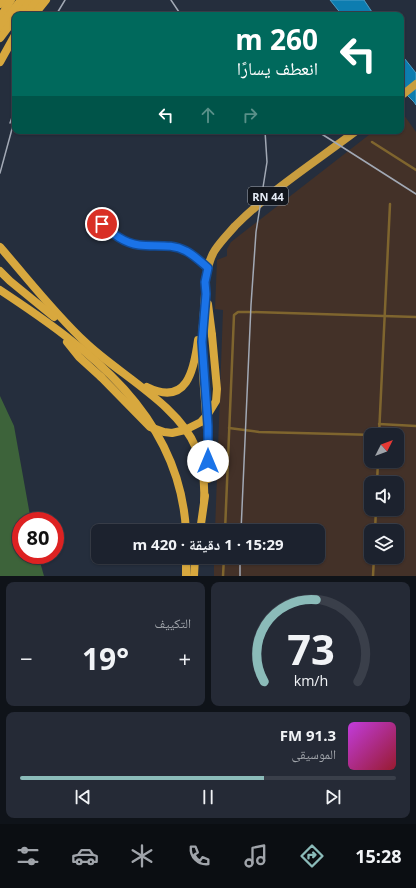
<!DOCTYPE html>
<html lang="ar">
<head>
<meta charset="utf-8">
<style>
  :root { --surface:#1c222e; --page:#252a36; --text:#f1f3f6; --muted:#a0a4aa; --line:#3a3f4a; --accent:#8bbbb9 }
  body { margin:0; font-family:"Open Sans","Noto Naskh Arabic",sans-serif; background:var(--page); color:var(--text); direction:rtl; height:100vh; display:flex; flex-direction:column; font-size:15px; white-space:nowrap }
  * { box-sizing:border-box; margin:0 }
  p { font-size:13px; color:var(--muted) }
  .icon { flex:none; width:22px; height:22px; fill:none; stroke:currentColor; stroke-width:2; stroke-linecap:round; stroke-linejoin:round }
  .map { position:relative; height:576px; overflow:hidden; direction:ltr }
  .drawer { display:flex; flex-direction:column; gap:6px; padding:6px; background:#0f1319; flex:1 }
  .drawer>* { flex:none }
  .top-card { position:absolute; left:12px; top:12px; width:392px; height:122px; border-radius:8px; box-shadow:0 1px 3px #0004,0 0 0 1px var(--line); direction:rtl; background:#00695c; color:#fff; overflow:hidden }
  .needle { width:26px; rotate:48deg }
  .fabs { position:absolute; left:364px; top:428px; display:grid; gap:8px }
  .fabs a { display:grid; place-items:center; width:40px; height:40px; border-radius:8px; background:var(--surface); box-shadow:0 1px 3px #0004,0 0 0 1px var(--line); font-size:20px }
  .speed { position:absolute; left:12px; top:512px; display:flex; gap:8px; font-size:20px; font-weight:700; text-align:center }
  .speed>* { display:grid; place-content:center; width:52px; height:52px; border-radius:50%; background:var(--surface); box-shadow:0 1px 3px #0004,0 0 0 1px var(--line); line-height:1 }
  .speed .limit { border:6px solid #d22; background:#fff; color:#111 }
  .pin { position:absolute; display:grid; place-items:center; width:34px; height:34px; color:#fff; margin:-17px; border:2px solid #fff; border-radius:50%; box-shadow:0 1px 4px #0007 }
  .me { position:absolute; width:44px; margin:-22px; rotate:0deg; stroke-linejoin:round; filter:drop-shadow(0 0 3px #0008) }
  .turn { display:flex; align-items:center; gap:14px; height:84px; padding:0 20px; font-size:18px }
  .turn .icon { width:52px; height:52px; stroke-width:2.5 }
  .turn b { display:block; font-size:28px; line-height:34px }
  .lanes { display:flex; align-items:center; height:38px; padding:0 20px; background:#0003; justify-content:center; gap:20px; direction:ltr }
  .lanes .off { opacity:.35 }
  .big { font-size:30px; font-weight:700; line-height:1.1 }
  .drawer .widget { flex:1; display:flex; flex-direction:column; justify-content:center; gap:6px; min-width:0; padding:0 14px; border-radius:8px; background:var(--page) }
  .drawer .dial { align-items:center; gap:0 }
  .dial svg { height:104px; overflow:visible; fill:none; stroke:var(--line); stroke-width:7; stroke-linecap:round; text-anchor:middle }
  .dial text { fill:var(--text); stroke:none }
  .song { display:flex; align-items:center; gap:12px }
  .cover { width:48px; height:48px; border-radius:6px; background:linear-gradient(135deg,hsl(290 70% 55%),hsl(350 70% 35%)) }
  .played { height:4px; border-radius:2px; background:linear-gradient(90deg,var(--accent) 65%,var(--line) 65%) }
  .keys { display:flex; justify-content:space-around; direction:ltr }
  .heat { display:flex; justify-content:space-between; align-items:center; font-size:22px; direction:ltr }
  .drawer .tiles { flex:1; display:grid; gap:6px; grid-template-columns:1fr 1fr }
  .widget:last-child { grid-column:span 2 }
  .trip { position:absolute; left:91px; top:524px; width:234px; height:40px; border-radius:8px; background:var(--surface); box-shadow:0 1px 3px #0004,0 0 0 1px var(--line); font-weight:700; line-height:40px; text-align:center; direction:rtl }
  .dock { display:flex; height:64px; justify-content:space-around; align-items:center; background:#0b0e12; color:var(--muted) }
  .dock .icon { width:28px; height:28px }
  .dock .current { color:var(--accent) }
  .dock b { font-size:18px; color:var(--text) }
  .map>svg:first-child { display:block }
  .industrial { fill:#433128; fill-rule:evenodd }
  .green { fill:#3d633a }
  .water { fill:#0d7db0; stroke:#4e9ec5 }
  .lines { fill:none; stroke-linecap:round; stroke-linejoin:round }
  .service { stroke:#7f652e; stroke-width:2.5 }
  .primary { stroke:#c89d3f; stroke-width:8 }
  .trunk { stroke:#d8a83e; stroke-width:8 }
  .rail { stroke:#a2a9b5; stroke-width:1.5 }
  .trunk-bridge { stroke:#d8a83e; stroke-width:8 }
  .route-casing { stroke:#114b97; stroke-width:10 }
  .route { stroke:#1a73e8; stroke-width:7 }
  .labels { text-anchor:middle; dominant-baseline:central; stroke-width:4; stroke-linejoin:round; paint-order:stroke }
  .shield { fill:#12161d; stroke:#a6abb4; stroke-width:1 }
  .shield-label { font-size:11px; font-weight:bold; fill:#e5ebf5 }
</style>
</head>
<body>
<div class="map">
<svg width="416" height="576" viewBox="0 0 416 576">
  <rect width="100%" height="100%" fill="#252e3d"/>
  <!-- industrial -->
  <path class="industrial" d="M 401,111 L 416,132 L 416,576 L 214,576 L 214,557 L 318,557 L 318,531 L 215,531 L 223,310 L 215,309 L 217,260 L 227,256 L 227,249 L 231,242 L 374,131 L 401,131 ZM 371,435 L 397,435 L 397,461 L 371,461 ZM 371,483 L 397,483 L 397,509 L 371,509 ZM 371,531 L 397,531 L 397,557 L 371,557 Z"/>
  <!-- green -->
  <path class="green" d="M 0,396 L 14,426 L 31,521 L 21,521 L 21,555 L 38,555 L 44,576 L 0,576 Z"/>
  <!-- water -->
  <g class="water">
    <path d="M 330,0 L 364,0 L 374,15 L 342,15 Z"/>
    <path d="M 401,54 L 416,73 L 416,105 L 414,102 L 401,89 Z"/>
  </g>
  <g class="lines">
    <!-- service -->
    <g class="service">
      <path d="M 372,142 L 416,170"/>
      <path d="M 94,216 C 104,227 114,237 128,242 C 139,247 151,244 162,245 C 180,246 193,254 206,266"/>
      <path d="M 379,424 L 416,426"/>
      <path d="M 229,428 L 259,432 L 376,435"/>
      <path d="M 379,435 L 390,204"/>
      <path d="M 377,483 L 378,461"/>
      <path d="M 225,531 L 234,315 L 238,312 L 250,312 L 416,317"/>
      <path d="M 375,531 L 376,509"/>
      <path d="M 223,576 L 224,557"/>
      <path d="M 373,576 L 374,557"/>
    </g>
    <!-- primary -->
    <g class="primary">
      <path d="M 401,96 L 416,84"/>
      <path d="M 205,282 C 207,271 209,259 215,250 C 221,241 228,234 235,226 C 271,190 315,162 356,131"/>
    </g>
    <!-- trunk -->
    <g class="trunk">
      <path d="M 0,4 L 3,0"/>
      <path d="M 18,15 L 29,0"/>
      <path d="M 27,15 L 37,0"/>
      <path d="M 34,15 L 46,0"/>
      <path d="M 0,18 L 11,0"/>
      <path d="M 0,27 L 21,0"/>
      <path d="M 0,38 L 15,18"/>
      <path d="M 0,62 L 15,35"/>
      <path d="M 0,247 C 28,279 54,313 85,342 C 118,374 179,405 196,448 C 203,465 205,483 204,501"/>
      <path d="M 0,271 L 10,281 L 54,317"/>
      <path d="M 205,282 C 206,305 201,329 202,352 C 203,395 210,436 208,479"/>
      <path d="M 0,290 C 88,348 180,415 186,531"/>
      <path d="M 208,304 L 212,335"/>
      <path d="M 67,342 L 79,357 L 101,377"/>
      <path d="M 147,387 C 187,407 194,370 198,340"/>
      <path d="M 200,531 L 205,496"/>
      <path d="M 186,576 L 186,557"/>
      <path d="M 194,576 L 195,557"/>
    </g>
    <!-- rail -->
    <g class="rail">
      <path d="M 171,0 L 181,15"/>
      <path d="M 56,15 L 65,0"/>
      <path d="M 10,123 L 15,109"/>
      <path d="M 317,131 L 416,194"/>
      <path d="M 0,173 L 15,118"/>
      <path d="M 241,531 L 251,305 L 256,232 L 267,162 L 265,131"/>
      <path d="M 240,576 L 240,557"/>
    </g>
    <!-- trunk-bridge -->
    <path class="trunk-bridge" d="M 101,377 L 150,427 L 164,432 L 172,433 L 185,430 L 201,422 L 208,414 L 216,401 L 217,389 L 212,335"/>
  </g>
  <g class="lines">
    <defs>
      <path id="route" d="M 102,224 C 113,234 124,243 139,245 C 155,247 171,243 186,251 C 194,255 201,262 208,268 L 205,282 L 206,294 L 202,342 L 208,426 L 208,461"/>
    </defs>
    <!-- route casing -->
    <use href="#route" class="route-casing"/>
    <!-- route -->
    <use href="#route" class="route"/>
  </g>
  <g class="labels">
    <!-- shield labels -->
    <rect class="shield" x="248" y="187" width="40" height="18" rx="3"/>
    <g class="shield-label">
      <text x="268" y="196">RN 44</text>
    </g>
  </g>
</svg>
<div class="fabs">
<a><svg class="needle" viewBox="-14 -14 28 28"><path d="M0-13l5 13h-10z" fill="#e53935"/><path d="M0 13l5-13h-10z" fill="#a0a4aa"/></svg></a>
<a><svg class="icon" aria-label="sound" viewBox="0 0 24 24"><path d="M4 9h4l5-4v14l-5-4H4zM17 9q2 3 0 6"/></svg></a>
<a><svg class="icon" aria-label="layers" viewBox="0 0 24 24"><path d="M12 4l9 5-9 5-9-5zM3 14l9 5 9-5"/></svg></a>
</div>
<div class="speed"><div class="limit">80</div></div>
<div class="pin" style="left:102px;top:224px;background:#d93025"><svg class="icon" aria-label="arrive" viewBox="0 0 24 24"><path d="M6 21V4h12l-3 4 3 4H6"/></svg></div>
<svg class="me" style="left:208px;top:461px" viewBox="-20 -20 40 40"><circle r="19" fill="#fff"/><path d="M0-13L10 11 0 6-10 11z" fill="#1a73e8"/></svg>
<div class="trip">15:29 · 1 دقيقة · 420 m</div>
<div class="top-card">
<div class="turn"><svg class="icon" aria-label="left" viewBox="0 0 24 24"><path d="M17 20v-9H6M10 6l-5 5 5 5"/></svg><div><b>260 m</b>انعطف يسارًا</div></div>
<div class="lanes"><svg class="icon" aria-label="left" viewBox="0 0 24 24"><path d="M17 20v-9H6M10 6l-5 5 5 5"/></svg><svg class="icon off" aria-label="ahead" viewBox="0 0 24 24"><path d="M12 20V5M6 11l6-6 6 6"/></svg><svg class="icon off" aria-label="right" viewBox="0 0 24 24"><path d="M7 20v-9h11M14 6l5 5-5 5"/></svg></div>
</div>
</div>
<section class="drawer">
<div class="tiles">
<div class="widget dial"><svg viewBox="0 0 100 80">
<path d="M14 69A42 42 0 1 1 86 69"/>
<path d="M14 69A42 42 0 0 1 54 6" stroke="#8bbbb9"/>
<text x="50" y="56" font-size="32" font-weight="700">73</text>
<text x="50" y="72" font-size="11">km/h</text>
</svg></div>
<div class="widget"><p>التكييف</p>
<div class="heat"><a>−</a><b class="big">19°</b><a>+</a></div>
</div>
<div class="widget">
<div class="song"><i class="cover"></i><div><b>91.3 FM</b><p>الموسيقى</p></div></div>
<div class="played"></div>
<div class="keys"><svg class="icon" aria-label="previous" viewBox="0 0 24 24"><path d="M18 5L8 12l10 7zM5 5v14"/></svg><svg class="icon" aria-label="pause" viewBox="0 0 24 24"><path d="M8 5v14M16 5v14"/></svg><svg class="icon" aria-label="next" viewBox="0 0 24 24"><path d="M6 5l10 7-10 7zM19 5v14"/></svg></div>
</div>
</div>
</section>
<nav class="dock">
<b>15:28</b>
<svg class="icon current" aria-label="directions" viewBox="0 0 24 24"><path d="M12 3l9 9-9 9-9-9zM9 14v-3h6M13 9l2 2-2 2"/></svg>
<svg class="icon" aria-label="music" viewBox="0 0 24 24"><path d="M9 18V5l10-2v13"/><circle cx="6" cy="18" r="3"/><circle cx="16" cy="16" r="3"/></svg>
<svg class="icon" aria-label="phone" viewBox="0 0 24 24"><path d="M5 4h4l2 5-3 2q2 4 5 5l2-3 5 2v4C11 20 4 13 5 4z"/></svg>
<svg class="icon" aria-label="climate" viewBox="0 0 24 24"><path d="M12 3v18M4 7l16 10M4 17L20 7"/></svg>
<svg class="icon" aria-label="car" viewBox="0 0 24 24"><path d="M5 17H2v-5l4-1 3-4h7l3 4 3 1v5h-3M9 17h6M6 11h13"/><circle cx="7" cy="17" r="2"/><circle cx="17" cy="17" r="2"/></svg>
<svg class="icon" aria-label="filters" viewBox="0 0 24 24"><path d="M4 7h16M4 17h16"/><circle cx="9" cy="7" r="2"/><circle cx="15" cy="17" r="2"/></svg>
</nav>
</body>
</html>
